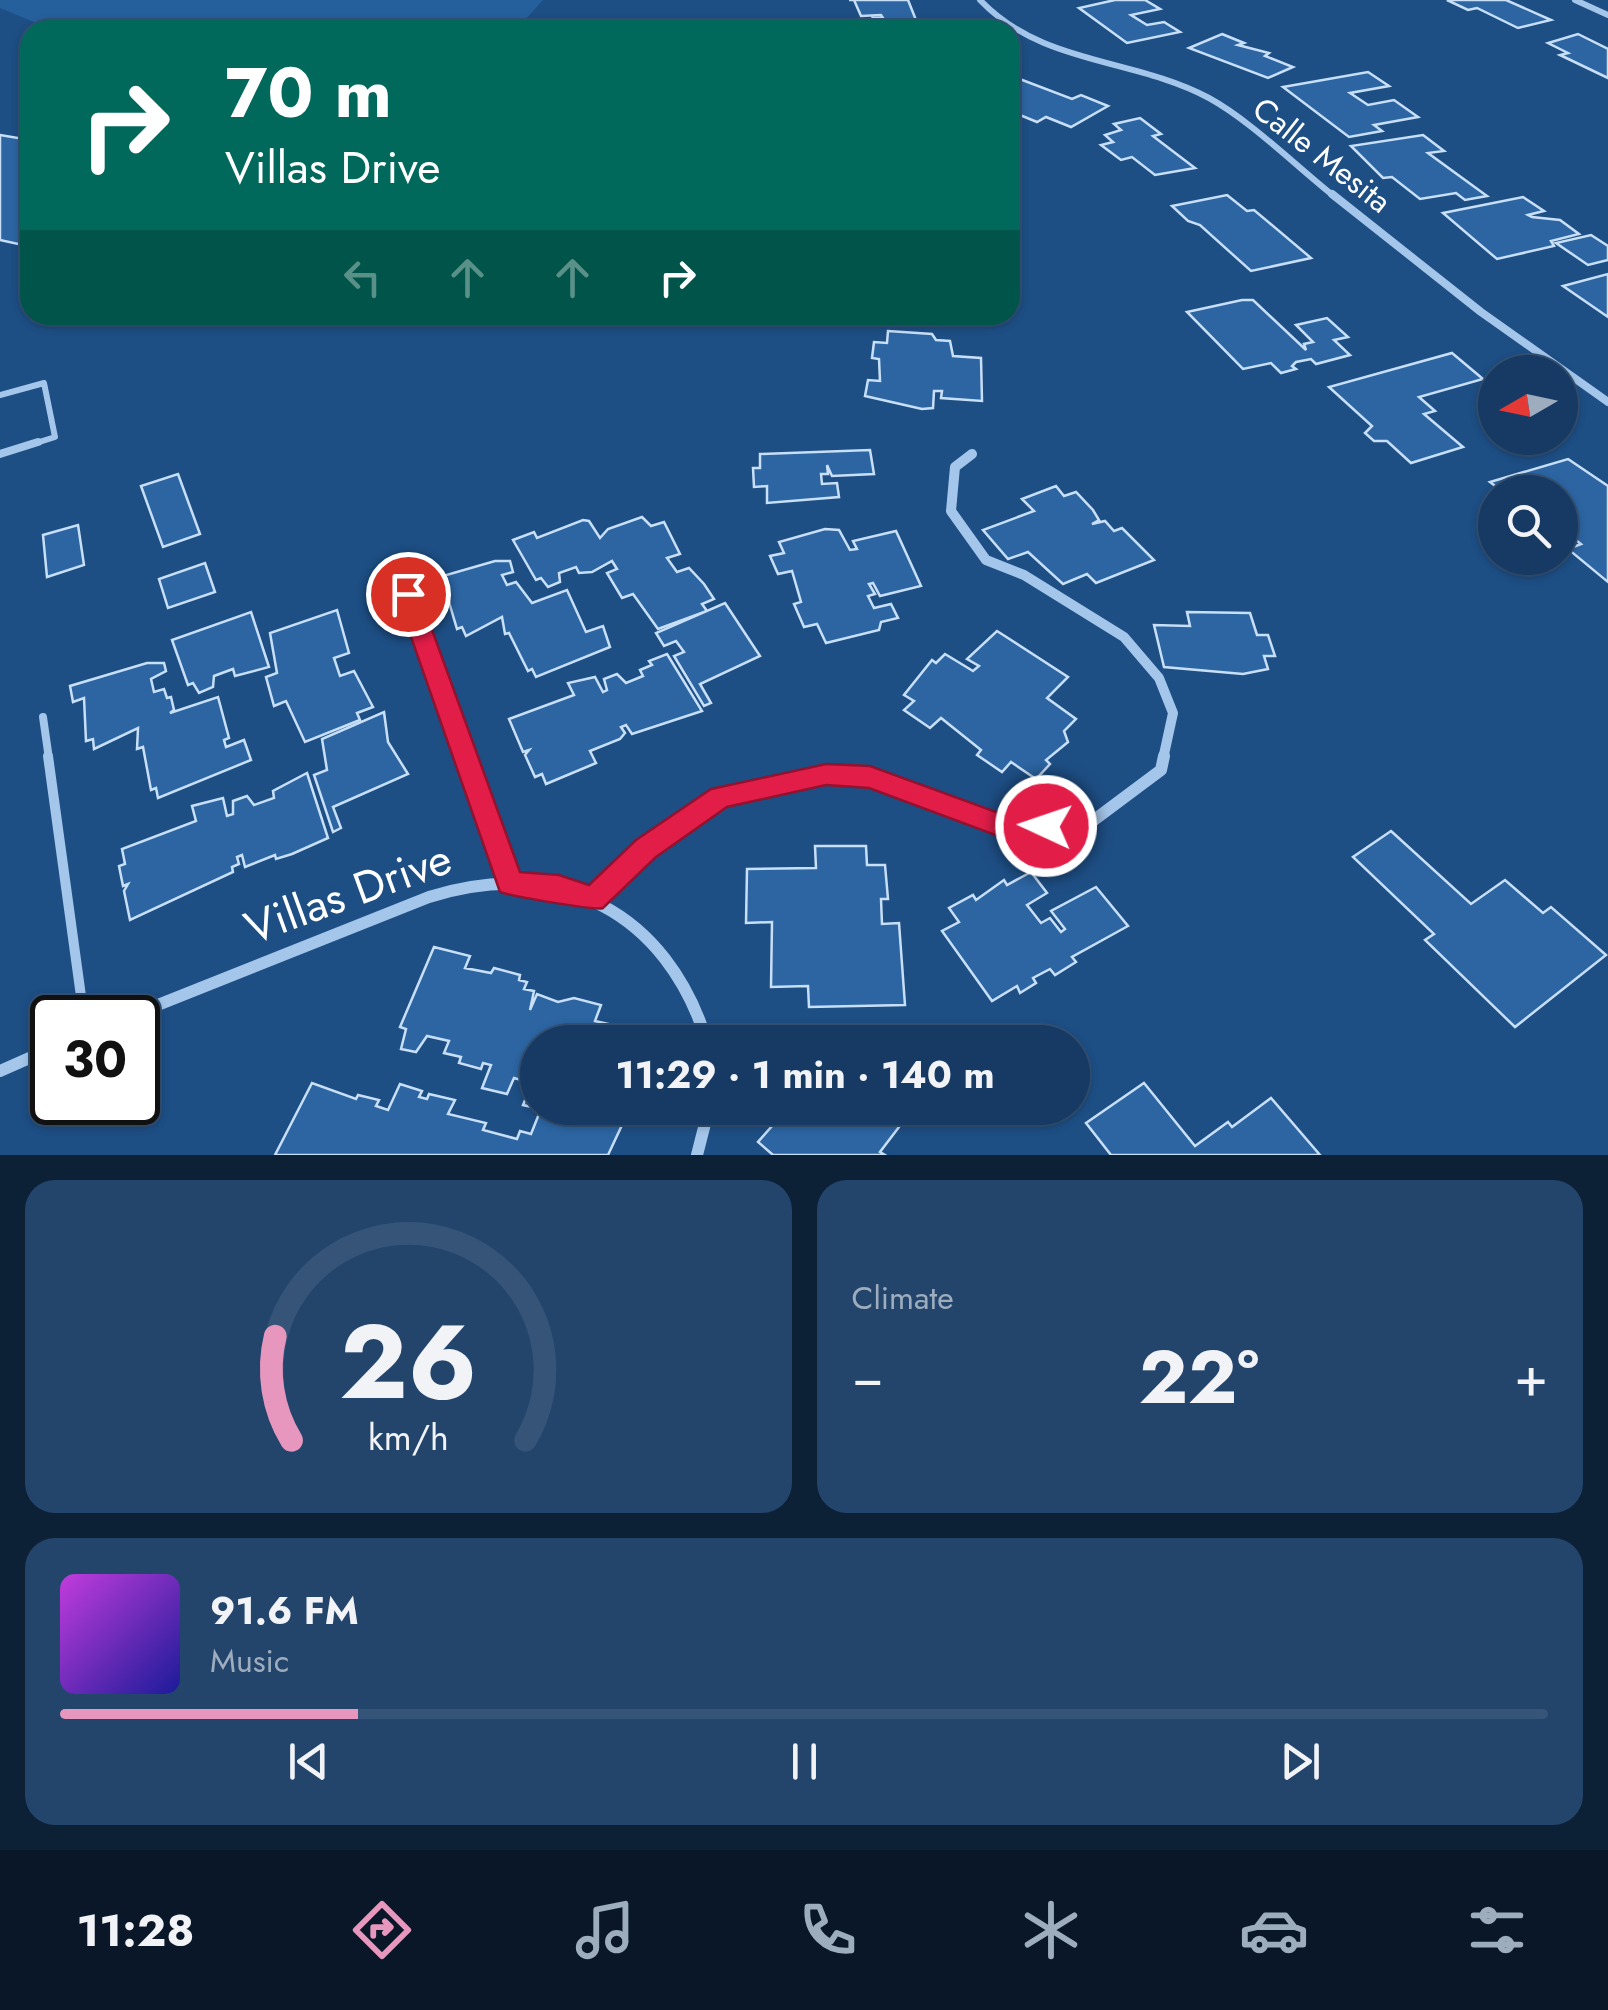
<!DOCTYPE html>
<html lang="en">
<head>
<meta charset="utf-8">
<style>
  :root { --surface:#163a63; --page:#23456c; --text:#f1f3f6; --muted:#9eadbe; --line:#355478; --accent:#e797bd }
  body { margin:0; font-family:Jost,sans-serif; background:var(--page); color:var(--text); height:100vh; display:flex; flex-direction:column; font-size:38px; white-space:nowrap }
  * { box-sizing:border-box; margin:0 }
  p { font-size:32px; color:var(--muted) }
  .icon { flex:none; width:55px; height:55px; fill:none; stroke:currentColor; stroke-width:2; stroke-linecap:round; stroke-linejoin:round }
  .map { position:relative; height:1155px; overflow:hidden }
  .side { display:flex; flex-direction:column; gap:25px; padding:25px; background:#0c2036; flex:1 }
  .side>* { flex:none }
  .top-card { position:absolute; left:20px; top:20px; width:1000px; height:305px; border-radius:30px; box-shadow:0 2px 8px #0004,0 0 0 2px var(--line); background:#00695c; color:#fff; overflow:hidden }
  .needle { width:65px; rotate:261deg }
  .buttons { position:absolute; left:1478px; top:355px; display:grid; gap:20px }
  .buttons a { display:grid; place-items:center; width:100px; height:100px; border-radius:50%; background:var(--surface); box-shadow:0 2px 8px #0004,0 0 0 2px var(--line); font-size:50px }
  .speed { position:absolute; left:30px; top:995px; display:flex; gap:20px; font-size:50px; font-weight:700; text-align:center }
  .speed>* { display:grid; place-content:center; width:130px; height:130px; border-radius:50%; background:var(--surface); box-shadow:0 2px 8px #0004,0 0 0 2px var(--line); line-height:1 }
  .speed .limit { border:5px solid #111; border-radius:15px; background:#fff; color:#111 }
  .pin { position:absolute; display:grid; place-items:center; width:85px; height:85px; color:#fff; margin:-42px; border:5px solid #fff; border-radius:50%; box-shadow:0 2px 10px #0007 }
  .me { position:absolute; width:110px; margin:-55px; rotate:273deg; stroke-linejoin:round; filter:drop-shadow(0 0 8px #0008) }
  .turn { display:flex; align-items:center; gap:35px; height:210px; padding:0 40px; font-size:45px }
  .turn .icon { width:130px; height:130px; stroke-width:2.5 }
  .turn b { display:block; font-size:70px; line-height:85px }
  .lanes { display:flex; align-items:center; height:95px; padding:0 40px; background:#0003; justify-content:center; gap:50px; direction:ltr }
  .lanes .off { opacity:.35 }
  .big { font-size:75px; font-weight:700; line-height:1.1 }
  .side .card { flex:1; display:flex; flex-direction:column; justify-content:center; gap:15px; min-width:0; padding:0 35px; border-radius:30px; background:var(--page) }
  .side .dial { align-items:center; gap:0 }
  .dial svg { height:260px; overflow:visible; fill:none; stroke:var(--line); stroke-width:7; stroke-linecap:round; text-anchor:middle }
  .dial text { fill:var(--text); stroke:none }
  .song { display:flex; align-items:center; gap:30px }
  .cover { width:120px; height:120px; border-radius:15px; background:linear-gradient(135deg,hsl(290 70% 55%),hsl(240 70% 35%)) }
  .played { height:10px; border-radius:5px; background:linear-gradient(90deg,var(--accent) 20%,var(--line) 20%) }
  .keys { display:flex; justify-content:space-around; direction:ltr }
  .heat { display:flex; justify-content:space-between; align-items:center; font-size:55px; direction:ltr }
  .side .tiles { flex:1; display:grid; gap:25px; grid-template-columns:1fr 1fr }
  .card:last-child { grid-column:span 2 }
  .trip { position:absolute; left:520px; top:1025px; width:570px; height:100px; border-radius:50px; background:var(--surface); box-shadow:0 2px 8px #0004,0 0 0 2px var(--line); font-weight:700; line-height:100px; text-align:center }
  .tab-bar { display:flex; height:160px; justify-content:space-around; align-items:center; background:#091728; color:var(--muted) }
  .tab-bar .icon { width:70px; height:70px }
  .tab-bar .active { color:var(--accent) }
  .tab-bar b { font-size:45px; color:var(--text) }
  .map>svg:first-child { display:block }
  .green { fill:#26609c }
  .building { fill:#2c65a2; stroke:#c8dff8; stroke-width:2.5 }
  .lines { fill:none; stroke-linecap:round; stroke-linejoin:round }
  .lane-far2 { stroke:#a4c6ea; stroke-width:6 }
  .lane-far1 { stroke:#a4c6ea; stroke-width:8 }
  .lane { stroke:#a4c6ea; stroke-width:10 }
  .street-far3 { stroke:#a4c6ea; stroke-width:6 }
  .street-far2 { stroke:#a4c6ea; stroke-width:8 }
  .street-far1 { stroke:#a4c6ea; stroke-width:10 }
  .street { stroke:#a4c6ea; stroke-width:12 }
  .route { fill:#e11d48; stroke:#92132f; stroke-width:2.5 }
  .labels { text-anchor:middle; dominant-baseline:central; stroke-width:10; stroke-linejoin:round; paint-order:stroke }
  .far-street-label { font-size:32px; fill:#fff; stroke:#1d4e84 }
  .near-street-label { font-size:45px; fill:#fff; stroke:#1d4e84 }
</style>
</head>
<body>
<div class="map">
<svg width="1608" height="1155" viewBox="0 0 1608 1155">
  <rect width="100%" height="100%" fill="#1d4e84"/>
  <!-- green -->
  <path class="green" d="M 0,0 L 543,0 L 516,30 L 53,30 L 0,8 Z"/>
  <!-- building -->
  <g class="building">
    <path d="M 849,0 L 908,0 L 916,20 L 875,22 L 873,18 L 883,18 L 881,15 L 861,16 L 854,0 Z"/>
    <path d="M 1145,0 L 1160,9 L 1131,15 L 1147,25 L 1164,22 L 1180,32 L 1127,43 L 1079,8 L 1115,0 Z"/>
    <path d="M 1447,0 L 1506,0 L 1551,20 L 1518,28 L 1477,8 L 1468,10 Z"/>
    <path d="M 1222,34 L 1244,43 L 1238,45 L 1269,53 L 1265,56 L 1293,67 L 1268,78 L 1189,48 Z"/>
    <path d="M 1578,34 L 1608,49 L 1608,78 L 1560,55 L 1568,53 L 1548,43 Z"/>
    <path d="M 1368,72 L 1389,86 L 1350,93 L 1368,105 L 1394,100 L 1418,117 L 1374,125 L 1382,131 L 1349,137 L 1283,87 Z"/>
    <path d="M 1017,78 L 1072,99 L 1081,95 L 1108,106 L 1071,127 L 1046,117 L 1037,122 L 1010,111 L 1014,104 L 1010,102 L 1010,82 Z"/>
    <path d="M 1140,118 L 1161,134 L 1153,136 L 1162,143 L 1195,168 L 1155,175 L 1132,157 L 1121,160 L 1101,145 L 1113,142 L 1105,135 L 1121,130 L 1114,124 Z"/>
    <path d="M 0,135 L 30,140 L 30,235 L 18,244 L 0,240 Z"/>
    <path d="M 1423,135 L 1444,151 L 1428,153 L 1487,196 L 1465,200 L 1456,193 L 1420,199 L 1392,177 L 1383,178 L 1351,146 Z"/>
    <path d="M 1227,195 L 1247,211 L 1254,210 L 1311,258 L 1251,271 L 1200,225 L 1188,221 L 1172,206 Z"/>
    <path d="M 1523,197 L 1544,211 L 1528,215 L 1532,217 L 1560,220 L 1579,234 L 1551,241 L 1554,246 L 1497,259 L 1443,213 Z"/>
    <path d="M 1591,235 L 1608,246 L 1608,260 L 1588,265 L 1556,243 Z"/>
    <path d="M 1608,274 L 1608,317 L 1563,286 Z"/>
    <path d="M 1242,300 L 1253,300 L 1306,350 L 1304,344 L 1313,342 L 1296,325 L 1327,318 L 1348,337 L 1334,340 L 1350,355 L 1316,364 L 1311,359 L 1296,362 L 1292,366 L 1296,369 L 1281,373 L 1271,363 L 1243,369 L 1187,312 Z"/>
    <path d="M 888,331 L 932,334 L 936,340 L 950,341 L 953,356 L 981,358 L 982,401 L 941,398 L 942,391 L 934,391 L 933,408 L 922,409 L 865,396 L 868,380 L 880,381 L 879,359 L 872,358 L 874,342 L 887,343 Z"/>
    <path d="M 1452,353 L 1483,379 L 1419,397 L 1435,411 L 1424,414 L 1463,447 L 1411,463 L 1387,441 L 1374,441 L 1365,433 L 1372,426 L 1329,387 Z"/>
    <path d="M 870,450 L 874,474 L 832,476 L 827,465 L 828,474 L 821,474 L 822,484 L 837,483 L 839,497 L 767,503 L 767,486 L 754,487 L 753,468 L 760,468 L 760,454 Z"/>
    <path d="M 1568,459 L 1608,486 L 1608,582 L 1568,549 L 1581,544 L 1560,527 L 1571,521 L 1560,512 L 1560,492 L 1503,492 L 1490,482 Z"/>
    <path d="M 178,474 L 200,534 L 163,547 L 141,486 Z"/>
    <path d="M 1056,486 L 1064,496 L 1076,492 L 1093,510 L 1099,520 L 1092,524 L 1105,521 L 1114,531 L 1122,528 L 1154,560 L 1096,583 L 1087,574 L 1063,584 L 1028,552 L 1008,559 L 983,530 L 1034,511 L 1022,499 Z"/>
    <path d="M 642,517 L 651,526 L 664,522 L 680,554 L 667,558 L 677,572 L 689,568 L 704,584 L 714,599 L 702,604 L 707,611 L 658,629 L 633,594 L 622,598 L 607,573 L 617,569 L 612,561 L 592,572 L 579,573 L 576,567 L 559,573 L 560,582 L 548,587 L 541,578 L 536,580 L 513,540 L 534,532 L 537,538 L 583,520 L 589,521 L 600,538 L 608,529 Z"/>
    <path d="M 78,525 L 84,565 L 47,577 L 43,535 Z"/>
    <path d="M 825,529 L 839,530 L 850,550 L 857,549 L 853,541 L 896,531 L 921,586 L 880,596 L 873,583 L 869,584 L 875,594 L 868,596 L 874,608 L 891,604 L 898,618 L 881,622 L 879,630 L 826,643 L 817,624 L 804,627 L 794,604 L 801,602 L 792,571 L 778,574 L 770,556 L 784,553 L 779,542 Z"/>
    <path d="M 495,561 L 510,561 L 513,572 L 502,575 L 507,585 L 516,582 L 532,603 L 567,590 L 586,632 L 603,626 L 610,647 L 536,677 L 532,669 L 528,671 L 509,633 L 505,634 L 502,617 L 466,636 L 462,627 L 457,629 L 446,592 L 436,595 L 429,580 Z"/>
    <path d="M 205,563 L 215,592 L 168,608 L 159,579 Z"/>
    <path d="M 725,603 L 760,656 L 700,684 L 711,703 L 704,706 L 674,656 L 684,652 L 676,641 L 664,646 L 656,633 Z"/>
    <path d="M 337,610 L 349,653 L 334,658 L 340,676 L 354,671 L 373,707 L 357,713 L 360,720 L 305,742 L 286,701 L 274,706 L 266,677 L 277,673 L 270,633 Z"/>
    <path d="M 251,612 L 269,667 L 235,676 L 233,669 L 214,676 L 213,687 L 199,693 L 193,683 L 188,685 L 172,640 Z"/>
    <path d="M 1187,612 L 1250,613 L 1257,635 L 1268,635 L 1275,656 L 1264,656 L 1268,669 L 1243,674 L 1164,667 L 1154,625 L 1190,626 Z"/>
    <path d="M 997,631 L 1068,677 L 1047,698 L 1076,719 L 1064,731 L 1068,742 L 1046,760 L 1050,764 L 1036,779 L 1011,762 L 1002,772 L 977,755 L 981,750 L 941,718 L 930,728 L 904,710 L 914,701 L 904,695 L 932,660 L 936,663 L 945,654 L 973,671 L 979,666 L 967,659 Z"/>
    <path d="M 667,654 L 702,711 L 632,734 L 626,725 L 621,727 L 625,733 L 620,739 L 590,751 L 596,763 L 546,784 L 542,774 L 535,777 L 525,755 L 529,750 L 523,752 L 509,719 L 574,695 L 568,683 L 595,677 L 603,692 L 607,690 L 604,679 L 617,674 L 626,683 L 643,676 L 640,670 L 652,665 L 649,661 Z"/>
    <path d="M 147,663 L 164,663 L 166,671 L 151,679 L 154,692 L 164,689 L 167,698 L 171,697 L 174,710 L 170,713 L 218,697 L 229,738 L 224,740 L 226,747 L 244,740 L 251,760 L 158,798 L 156,788 L 151,790 L 143,747 L 137,749 L 138,728 L 94,749 L 93,739 L 86,741 L 84,698 L 73,702 L 70,686 Z"/>
    <path d="M 384,712 L 388,742 L 408,774 L 333,807 L 341,828 L 333,832 L 314,775 L 327,770 L 322,739 Z"/>
    <path d="M 307,773 L 328,838 L 292,854 L 276,859 L 275,855 L 245,867 L 242,855 L 237,857 L 239,864 L 232,867 L 233,872 L 130,920 L 124,891 L 128,884 L 123,886 L 119,866 L 125,864 L 122,849 L 196,821 L 192,806 L 223,798 L 227,816 L 233,814 L 233,801 L 247,796 L 254,805 L 274,798 L 273,791 Z"/>
    <path d="M 1391,831 L 1471,904 L 1505,880 L 1543,913 L 1551,907 L 1606,955 L 1515,1027 L 1425,940 L 1434,934 L 1353,857 Z"/>
    <path d="M 815,846 L 866,846 L 867,865 L 885,865 L 888,899 L 881,899 L 882,924 L 899,923 L 905,1005 L 809,1007 L 808,986 L 771,987 L 772,922 L 746,923 L 747,869 L 816,868 Z"/>
    <path d="M 1031,872 L 1047,893 L 1027,905 L 1041,923 L 1050,918 L 1061,932 L 1065,929 L 1051,911 L 1096,887 L 1128,926 L 1072,957 L 1076,962 L 1055,975 L 1050,969 L 1033,978 L 1036,983 L 1020,993 L 1017,986 L 992,1001 L 942,931 L 959,922 L 949,908 L 973,895 L 976,900 L 1004,880 L 1007,885 Z"/>
    <path d="M 434,947 L 470,956 L 465,968 L 491,973 L 494,968 L 520,975 L 519,980 L 527,982 L 524,989 L 534,991 L 530,1010 L 537,994 L 558,1002 L 574,998 L 601,1005 L 595,1021 L 608,1024 L 601,1042 L 538,1042 L 538,1108 L 630,1108 L 608,1155 L 275,1155 L 312,1083 L 356,1099 L 358,1095 L 379,1100 L 376,1106 L 388,1110 L 400,1084 L 422,1091 L 419,1097 L 427,1099 L 429,1094 L 455,1100 L 448,1114 L 486,1123 L 483,1130 L 517,1139 L 520,1131 L 531,1134 L 541,1109 L 523,1105 L 532,1083 L 514,1078 L 507,1094 L 482,1088 L 491,1065 L 483,1063 L 481,1069 L 459,1063 L 461,1057 L 444,1053 L 449,1041 L 427,1036 L 416,1052 L 401,1049 L 406,1029 L 400,1027 Z"/>
    <path d="M 1144,1083 L 1195,1146 L 1228,1122 L 1232,1127 L 1271,1098 L 1320,1155 L 1111,1155 L 1086,1123 Z"/>
    <path d="M 788,1108 L 875,1108 L 899,1127 L 880,1152 L 885,1155 L 773,1155 L 758,1142 Z"/>
  </g>
  <g class="lines">
    <!-- lane-far2 -->
    <path class="lane-far2" d="M 0,395 L 44,383 L 55,437 L 30,445"/>
    <!-- lane-far1 -->
    <g class="lane-far1">
      <path d="M 0,454 L 38,442"/>
      <path d="M 408,593 L 466,759"/>
      <path d="M 43,717 L 49,759"/>
    </g>
    <!-- lane -->
    <g class="lane">
      <path d="M 48,756 L 84,1018"/>
      <path d="M 465,756 L 510,883"/>
    </g>
    <!-- street-far3 -->
    <g class="street-far3">
      <path d="M 980,0 C 1043,66 1132,57 1209,98 C 1251,121 1297,167 1335,197"/>
      <path d="M 1575,0 L 1608,15"/>
    </g>
    <!-- street-far2 -->
    <path class="street-far2" d="M 1332,194 L 1481,312 L 1608,402"/>
    <!-- street-far1 -->
    <path class="street-far1" d="M 972,454 L 955,467 L 951,511 L 986,560 L 1024,575 L 1124,637 L 1159,678 L 1173,713 L 1163,759"/>
    <!-- street -->
    <g class="street">
      <path d="M 593,899 L 646,848 L 720,797 L 826,775 L 870,777 L 1007,827 L 1086,826 L 1161,770 L 1164,756"/>
      <path d="M 125,1018 L 429,897 C 559,856 667,912 707,1042"/>
      <path d="M 0,1071 L 52,1048"/>
      <path d="M 697,1155 L 709,1108"/>
    </g>
  </g>
  <!-- route -->
  <path class="route" d="M 408,585 L 419,594 L 520,872 L 559,875 L 589,885 L 636,840 L 711,789 L 826,764 L 870,766 L 1007,816 L 1056,818 L 1060,826 L 1056,835 L 1006,839 L 869,788 L 826,785 L 727,807 L 656,857 L 603,908 C 596,911 511,896 500,892 L 396,594 Z"/>
  <g class="labels">
    <!-- far-street labels -->
    <g class="far-street-label">
      <text transform="translate(1322 155) rotate(38)">Calle Mesita</text>
    </g>
    <!-- near-street labels -->
    <g class="near-street-label">
      <text transform="translate(348 893) rotate(-20)">Villas Drive</text>
    </g>
  </g>
</svg>
<div class="buttons">
<a><svg class="needle" viewBox="-14 -14 28 28"><path d="M0-13l5 13h-10z" fill="#e53935"/><path d="M0 13l5-13h-10z" fill="#9eadbe"/></svg></a>
<a><svg class="icon" aria-label="search" viewBox="0 0 24 24"><circle cx="10" cy="10" r="6"/><path d="M15 15l6 6"/></svg></a>
</div>
<div class="speed"><div class="limit">30</div></div>
<div class="pin" style="left:408px;top:594px;background:#d93025"><svg class="icon" aria-label="arrive" viewBox="0 0 24 24"><path d="M6 21V4h12l-3 4 3 4H6"/></svg></div>
<svg class="me" style="left:1046px;top:826px" viewBox="-20 -20 40 40"><circle r="17" fill="#e11d48" stroke="#fff" stroke-width="3"/><path d="M0-11L8 9 0 5-8 9z" fill="#fff"/></svg>
<div class="trip">11:29 · 1 min · 140 m</div>
<div class="top-card">
<div class="turn"><svg class="icon" aria-label="right" viewBox="0 0 24 24"><path d="M7 20v-9h11M14 6l5 5-5 5"/></svg><div><b>70 m</b>Villas Drive</div></div>
<div class="lanes"><svg class="icon off" aria-label="left" viewBox="0 0 24 24"><path d="M17 20v-9H6M10 6l-5 5 5 5"/></svg><svg class="icon off" aria-label="ahead" viewBox="0 0 24 24"><path d="M12 20V5M6 11l6-6 6 6"/></svg><svg class="icon off" aria-label="ahead" viewBox="0 0 24 24"><path d="M12 20V5M6 11l6-6 6 6"/></svg><svg class="icon" aria-label="right" viewBox="0 0 24 24"><path d="M7 20v-9h11M14 6l5 5-5 5"/></svg></div>
</div>
</div>
<section class="side">
<div class="tiles">
<div class="card dial"><svg viewBox="0 0 100 80">
<path d="M14 69A42 42 0 1 1 86 69"/>
<path d="M14 69A42 42 0 0 1 9 37" stroke="#e797bd"/>
<text x="50" y="56" font-size="32" font-weight="700">26</text>
<text x="50" y="72" font-size="11">km/h</text>
</svg></div>
<div class="card"><p>Climate</p>
<div class="heat"><a>−</a><b class="big">22°</b><a>+</a></div>
</div>
<div class="card">
<div class="song"><i class="cover"></i><div><b>91.6 FM</b><p>Music</p></div></div>
<div class="played"></div>
<div class="keys"><svg class="icon" aria-label="previous" viewBox="0 0 24 24"><path d="M18 5L8 12l10 7zM5 5v14"/></svg><svg class="icon" aria-label="pause" viewBox="0 0 24 24"><path d="M8 5v14M16 5v14"/></svg><svg class="icon" aria-label="next" viewBox="0 0 24 24"><path d="M6 5l10 7-10 7zM19 5v14"/></svg></div>
</div>
</div>
</section>
<nav class="tab-bar">
<b>11:28</b>
<svg class="icon active" aria-label="directions" viewBox="0 0 24 24"><path d="M12 3l9 9-9 9-9-9zM9 14v-3h6M13 9l2 2-2 2"/></svg>
<svg class="icon" aria-label="music" viewBox="0 0 24 24"><path d="M9 18V5l10-2v13"/><circle cx="6" cy="18" r="3"/><circle cx="16" cy="16" r="3"/></svg>
<svg class="icon" aria-label="phone" viewBox="0 0 24 24"><path d="M5 4h4l2 5-3 2q2 4 5 5l2-3 5 2v4C11 20 4 13 5 4z"/></svg>
<svg class="icon" aria-label="climate" viewBox="0 0 24 24"><path d="M12 3v18M4 7l16 10M4 17L20 7"/></svg>
<svg class="icon" aria-label="car" viewBox="0 0 24 24"><path d="M5 17H2v-5l4-1 3-4h7l3 4 3 1v5h-3M9 17h6M6 11h13"/><circle cx="7" cy="17" r="2"/><circle cx="17" cy="17" r="2"/></svg>
<svg class="icon" aria-label="filters" viewBox="0 0 24 24"><path d="M4 7h16M4 17h16"/><circle cx="9" cy="7" r="2"/><circle cx="15" cy="17" r="2"/></svg>
</nav>
</body>
</html>
